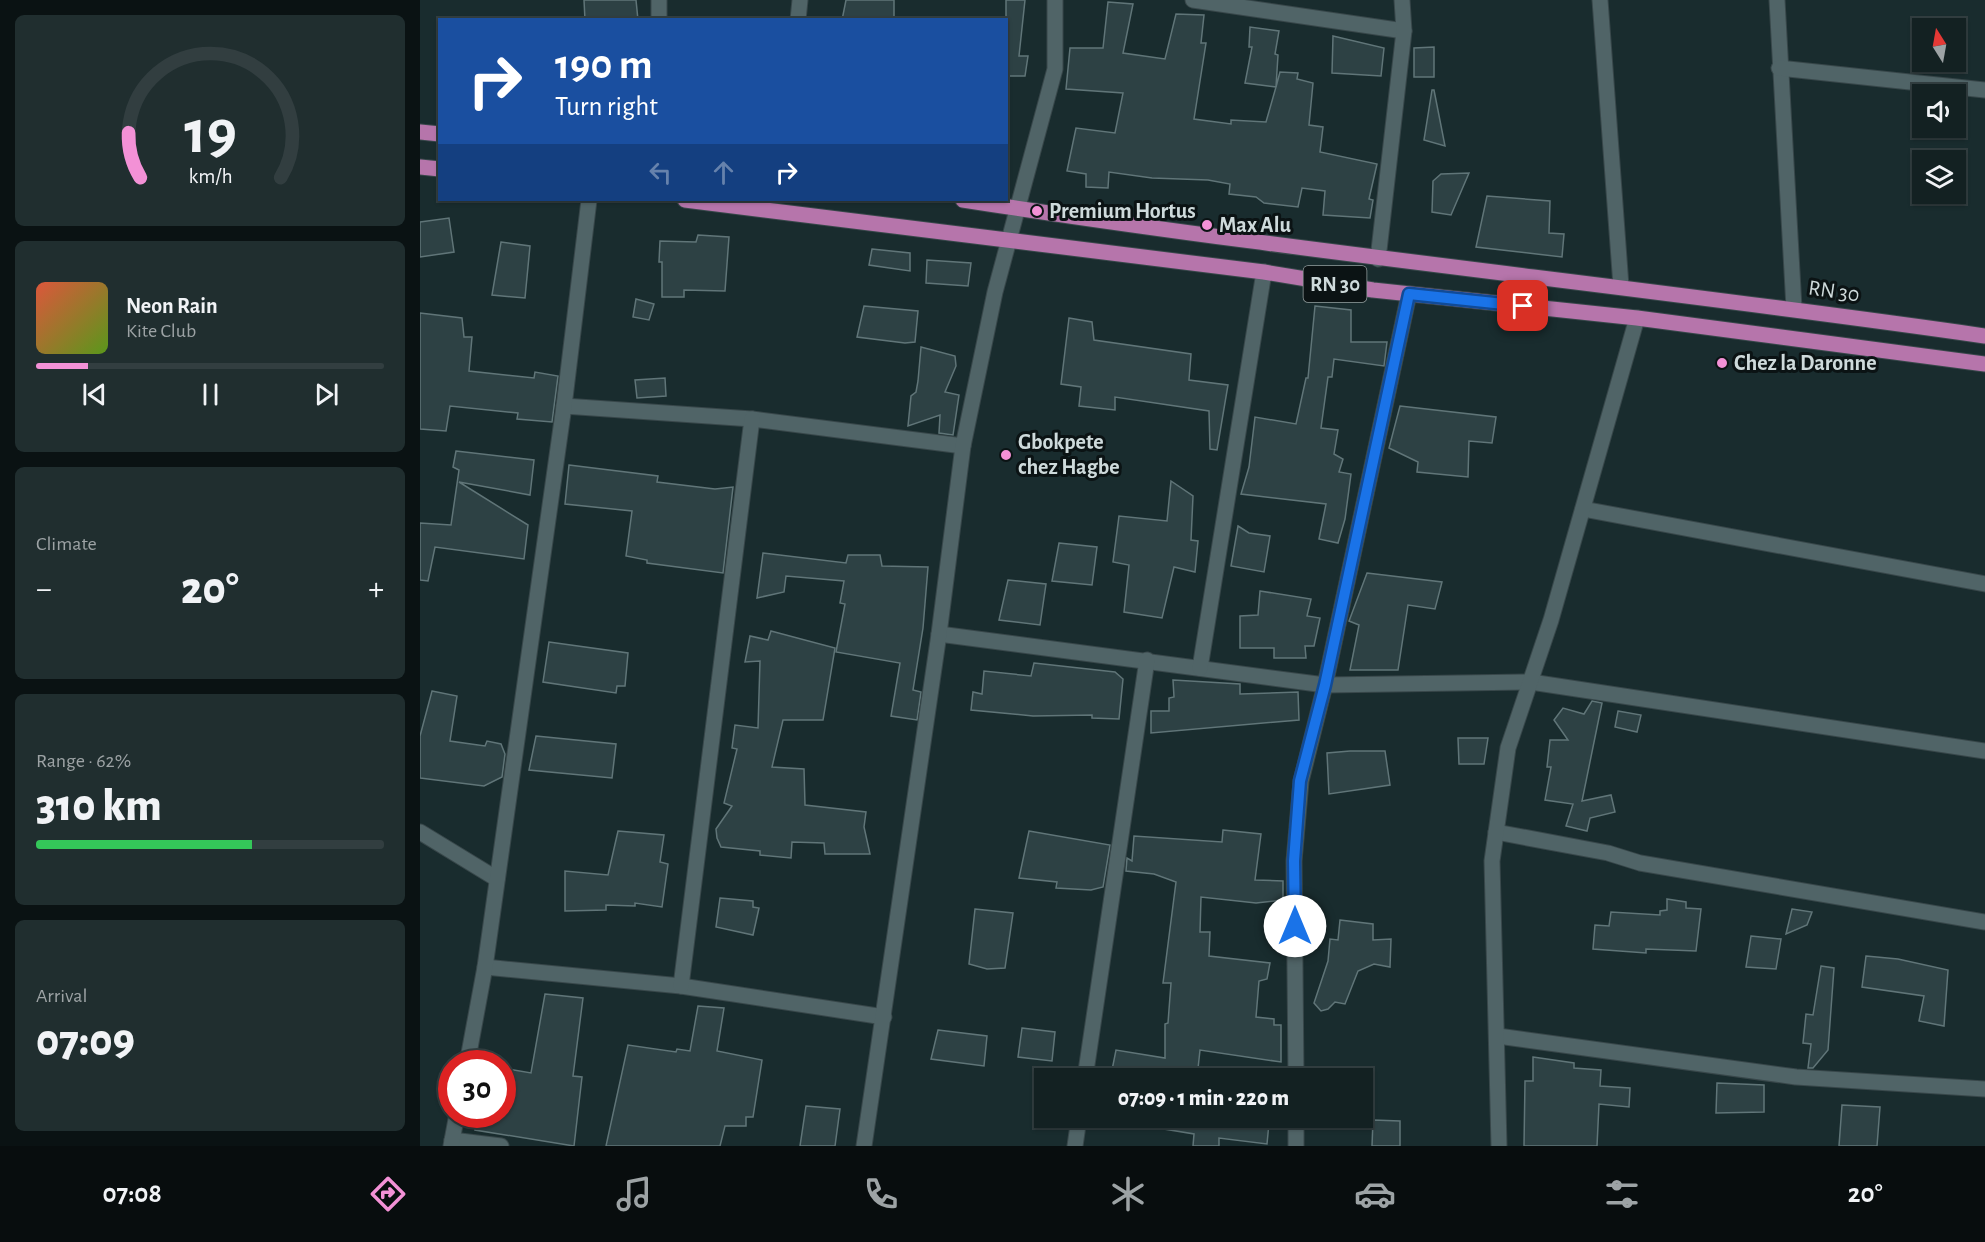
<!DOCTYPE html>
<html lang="en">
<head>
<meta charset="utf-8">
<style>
  :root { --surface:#132122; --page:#202e2f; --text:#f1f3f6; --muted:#9da3a5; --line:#323e40; --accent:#f391d6 }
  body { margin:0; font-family:"Alegreya Sans",sans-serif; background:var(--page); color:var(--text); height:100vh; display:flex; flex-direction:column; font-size:22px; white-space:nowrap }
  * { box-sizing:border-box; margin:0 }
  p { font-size:20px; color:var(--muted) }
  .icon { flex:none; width:33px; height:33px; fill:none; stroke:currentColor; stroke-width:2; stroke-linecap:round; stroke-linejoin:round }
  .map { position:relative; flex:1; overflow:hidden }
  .panel { display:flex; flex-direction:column; gap:15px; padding:15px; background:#0a1213; width:420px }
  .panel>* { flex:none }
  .guide { position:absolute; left:18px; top:18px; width:570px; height:183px; border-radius:0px; box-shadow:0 2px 4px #0004,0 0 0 2px var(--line); background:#1a4fa0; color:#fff; overflow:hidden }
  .needle { width:39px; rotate:349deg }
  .fabs { position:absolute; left:1492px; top:18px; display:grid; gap:12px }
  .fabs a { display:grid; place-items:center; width:54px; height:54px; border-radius:0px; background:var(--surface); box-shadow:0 2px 4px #0004,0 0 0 2px var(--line); font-size:30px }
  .speed { position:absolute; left:18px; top:1050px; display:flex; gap:12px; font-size:30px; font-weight:700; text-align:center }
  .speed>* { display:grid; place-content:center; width:78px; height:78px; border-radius:50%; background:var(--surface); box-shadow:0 2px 4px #0004,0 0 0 2px var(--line); line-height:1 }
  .speed .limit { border:9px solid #d22; background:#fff; color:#111 }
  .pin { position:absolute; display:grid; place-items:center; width:51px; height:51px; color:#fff; margin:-26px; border-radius:12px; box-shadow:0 3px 9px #0006 }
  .me { position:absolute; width:66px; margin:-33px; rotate:0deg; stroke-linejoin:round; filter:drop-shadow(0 0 4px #0008) }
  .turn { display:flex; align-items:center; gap:21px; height:126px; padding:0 18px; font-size:27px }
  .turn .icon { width:78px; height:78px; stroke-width:2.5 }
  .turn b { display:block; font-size:42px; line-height:51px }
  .lanes { display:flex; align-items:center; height:57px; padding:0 18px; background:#0003; justify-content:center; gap:30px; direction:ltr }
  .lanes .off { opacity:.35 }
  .big { font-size:45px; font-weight:800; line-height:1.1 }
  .panel .card { flex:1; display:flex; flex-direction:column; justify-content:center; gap:9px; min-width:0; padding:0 21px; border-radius:9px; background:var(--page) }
  .panel .dial { align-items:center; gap:0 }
  .dial svg { height:156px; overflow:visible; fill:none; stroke:var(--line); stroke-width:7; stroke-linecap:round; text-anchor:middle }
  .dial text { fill:var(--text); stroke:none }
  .song { display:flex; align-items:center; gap:18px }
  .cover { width:72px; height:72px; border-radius:9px; background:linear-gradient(135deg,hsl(10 70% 55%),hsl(90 70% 35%)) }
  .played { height:6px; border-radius:3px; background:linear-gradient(90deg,var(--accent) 15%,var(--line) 15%) }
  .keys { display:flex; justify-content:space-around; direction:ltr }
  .heat { display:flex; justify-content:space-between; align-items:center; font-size:33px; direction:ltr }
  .charge { height:9px; border-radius:4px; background:linear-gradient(90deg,#34c759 62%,var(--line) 0) }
  .trip { position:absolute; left:614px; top:1068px; width:339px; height:60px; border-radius:0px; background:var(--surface); box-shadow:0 2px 4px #0004,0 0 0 2px var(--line); font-weight:800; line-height:60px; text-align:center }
  .dock { display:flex; height:96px; justify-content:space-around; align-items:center; background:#080d0e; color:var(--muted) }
  .dock .icon { width:42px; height:42px }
  .dock .on { color:var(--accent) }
  .dock b { font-size:27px; color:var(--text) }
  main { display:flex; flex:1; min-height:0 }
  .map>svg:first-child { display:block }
  .building { fill:#2d4144; stroke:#607578; stroke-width:1.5 }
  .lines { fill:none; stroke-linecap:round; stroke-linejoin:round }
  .minor-casing { stroke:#38474a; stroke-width:17 }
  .primary-casing { stroke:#38474a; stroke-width:17 }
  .minor { stroke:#506467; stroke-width:15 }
  .primary { stroke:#b675ab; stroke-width:15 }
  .route-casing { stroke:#114b97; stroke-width:15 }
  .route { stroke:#1a73e8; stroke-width:10 }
  .poi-dot { fill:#f391d6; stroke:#0b1314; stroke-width:2 }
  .labels { text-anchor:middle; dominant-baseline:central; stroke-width:6; stroke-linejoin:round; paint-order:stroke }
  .shield { fill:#0b1314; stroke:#949e9f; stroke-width:1.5 }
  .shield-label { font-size:21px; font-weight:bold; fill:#cedadb }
  .poi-label { font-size:22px; font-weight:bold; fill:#cedadb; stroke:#0b1314; text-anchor:start }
  .street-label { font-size:22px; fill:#cedadb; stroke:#0b1314 }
</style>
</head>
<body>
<main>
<section class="panel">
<div class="card dial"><svg viewBox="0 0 100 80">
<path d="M14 69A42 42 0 1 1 86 69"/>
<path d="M14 69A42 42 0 0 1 8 46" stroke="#f391d6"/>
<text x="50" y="56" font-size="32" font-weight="700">19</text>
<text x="50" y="72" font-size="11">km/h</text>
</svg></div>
<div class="card">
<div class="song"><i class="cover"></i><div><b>Neon Rain</b><p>Kite Club</p></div></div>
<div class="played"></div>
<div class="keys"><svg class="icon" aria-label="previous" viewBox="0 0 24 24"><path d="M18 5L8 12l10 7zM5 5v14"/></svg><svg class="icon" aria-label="pause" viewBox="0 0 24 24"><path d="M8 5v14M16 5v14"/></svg><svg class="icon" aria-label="next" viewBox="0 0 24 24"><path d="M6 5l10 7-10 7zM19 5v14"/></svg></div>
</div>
<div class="card"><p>Climate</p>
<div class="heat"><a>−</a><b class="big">20°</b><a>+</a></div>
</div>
<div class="card"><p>Range · 62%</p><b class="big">310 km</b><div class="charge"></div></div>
<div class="card"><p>Arrival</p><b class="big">07:09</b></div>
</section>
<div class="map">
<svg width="1565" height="1146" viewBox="0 0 1565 1146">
  <rect width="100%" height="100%" fill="#192c2e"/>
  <!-- building -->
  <g class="building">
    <path d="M 164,0 L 216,0 L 218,20 L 165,20 Z"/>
    <path d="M 426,0 L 474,0 L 474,20 L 422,20 Z"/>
    <path d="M 586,0 L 605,0 L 599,56 L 608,56 L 605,76 L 586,76 Z"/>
    <path d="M 688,2 L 713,4 L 703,53 L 745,59 L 756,14 L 784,15 L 781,43 L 786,43 L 774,119 L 811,124 L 811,120 L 846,122 L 856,87 L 825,83 L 832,47 L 829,47 L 830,27 L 859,31 L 855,54 L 858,55 L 856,87 L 860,72 L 878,73 L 877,79 L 893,83 L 889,125 L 903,127 L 900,152 L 957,164 L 949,199 L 953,200 L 950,218 L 903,215 L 905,191 L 882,188 L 878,207 L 844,203 L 836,197 L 809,194 L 810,184 L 788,180 L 732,178 L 689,172 L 688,188 L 666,187 L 666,174 L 647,171 L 656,128 L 695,133 L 703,93 L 646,89 L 650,48 L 683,48 Z"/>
    <path d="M 913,36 L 964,48 L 961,76 L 912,73 Z"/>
    <path d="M 1014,47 L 1014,77 L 994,77 L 994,48 Z"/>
    <path d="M 1012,90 L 1014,90 L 1025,146 L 1004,140 Z"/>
    <path d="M 1049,173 L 1031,215 L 1012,212 L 1013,181 L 1021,174 Z"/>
    <path d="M 1067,196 L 1130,201 L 1129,233 L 1144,234 L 1142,257 L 1056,247 Z"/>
    <path d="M 29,218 L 34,252 L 0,257 L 0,222 Z"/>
    <path d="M 278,235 L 309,237 L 305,291 L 264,290 L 264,297 L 242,297 L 242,262 L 239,262 L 240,241 L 276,242 Z"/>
    <path d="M 81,242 L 110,246 L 105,298 L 72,295 Z"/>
    <path d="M 452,249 L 490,253 L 490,271 L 449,265 Z"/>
    <path d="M 507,260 L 551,263 L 548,286 L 506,283 Z"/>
    <path d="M 216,299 L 234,304 L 229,320 L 213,317 Z"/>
    <path d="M 444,306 L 498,311 L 495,342 L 485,343 L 437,337 Z"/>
    <path d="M 895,306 L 931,310 L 931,342 L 967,342 L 964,366 L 914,359 L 912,377 L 908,377 L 901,428 L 918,430 L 914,454 L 923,459 L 919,472 L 931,474 L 925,519 L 918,543 L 899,539 L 906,504 L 821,494 L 829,467 L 835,417 L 876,424 L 886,378 L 888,378 Z"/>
    <path d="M 0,313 L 42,318 L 44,337 L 52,337 L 49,371 L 114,378 L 115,372 L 138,376 L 132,422 L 97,419 L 98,413 L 30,406 L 26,431 L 0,429 Z"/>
    <path d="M 649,318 L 672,322 L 674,340 L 771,354 L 769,380 L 808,385 L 797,450 L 790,449 L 789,411 L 695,397 L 695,410 L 659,406 L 661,387 L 641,384 Z"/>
    <path d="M 501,347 L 535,356 L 536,366 L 525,392 L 539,395 L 533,435 L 519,433 L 520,415 L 488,426 L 491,396 L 496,392 L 498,381 Z"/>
    <path d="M 245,378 L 246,396 L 217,398 L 215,380 Z"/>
    <path d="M 980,406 L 1076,417 L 1072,443 L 1049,441 L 1048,477 L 997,472 L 998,462 L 969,448 Z"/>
    <path d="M 36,451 L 114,460 L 110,495 L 39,482 L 108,525 L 104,559 L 15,547 L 8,581 L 0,580 L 0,523 L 31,525 L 39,470 L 33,467 Z"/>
    <path d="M 149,465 L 238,476 L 237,482 L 295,489 L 313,487 L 303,573 L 227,563 L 227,560 L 206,556 L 212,511 L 145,504 Z"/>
    <path d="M 751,481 L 773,496 L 771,540 L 778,541 L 775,572 L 754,567 L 742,618 L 704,612 L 709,565 L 693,562 L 699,516 L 747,521 Z"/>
    <path d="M 818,526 L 829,533 L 850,536 L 844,572 L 811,566 Z"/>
    <path d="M 639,543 L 677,547 L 672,585 L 632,581 Z"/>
    <path d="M 343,553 L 426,563 L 428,555 L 460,555 L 462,566 L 508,567 L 503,628 L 493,690 L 501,692 L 497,720 L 471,716 L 480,663 L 416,652 L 425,604 L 420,603 L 424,581 L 366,576 L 364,592 L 337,598 Z"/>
    <path d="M 947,573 L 1022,582 L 1015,609 L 988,605 L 978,670 L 930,670 L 939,625 L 929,621 Z"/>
    <path d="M 588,580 L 626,584 L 620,625 L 579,620 Z"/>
    <path d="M 840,591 L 891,599 L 887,616 L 900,618 L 894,646 L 885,646 L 886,658 L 854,658 L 854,648 L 820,648 L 820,616 L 838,615 Z"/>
    <path d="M 351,631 L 415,648 L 403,720 L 363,720 L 352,767 L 384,769 L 385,805 L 446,812 L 444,827 L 450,854 L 405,854 L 404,843 L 372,842 L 371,858 L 340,855 L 340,851 L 301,847 L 297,838 L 296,829 L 312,806 L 304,803 L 317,749 L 312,748 L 315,725 L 338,728 L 340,661 L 325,662 L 330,636 L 348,640 Z"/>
    <path d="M 129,642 L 208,653 L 205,686 L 197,686 L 196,693 L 123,682 Z"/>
    <path d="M 614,663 L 695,672 L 703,679 L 699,719 L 672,718 L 672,715 L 613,716 L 551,710 L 553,692 L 562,694 L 564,671 L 611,676 Z"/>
    <path d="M 753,680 L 820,684 L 820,694 L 878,692 L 879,720 L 731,733 L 731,711 L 749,711 L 749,698 L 754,697 Z"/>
    <path d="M 12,691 L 37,696 L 30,741 L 65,746 L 67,741 L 81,744 L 85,754 L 82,777 L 64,786 L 0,778 L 0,736 Z"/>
    <path d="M 1172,701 L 1182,703 L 1162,801 L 1191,795 L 1195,812 L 1170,818 L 1167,831 L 1146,826 L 1153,804 L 1125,800 L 1131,767 L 1127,767 L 1130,740 L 1148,740 L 1134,720 L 1143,708 L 1164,714 Z"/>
    <path d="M 1198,711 L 1221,715 L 1217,732 L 1195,727 Z"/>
    <path d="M 116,736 L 196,744 L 192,778 L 109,770 Z"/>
    <path d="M 1038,738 L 1068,738 L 1064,764 L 1039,764 Z"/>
    <path d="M 930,751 L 965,751 L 970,785 L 909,794 L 907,753 Z"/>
    <path d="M 803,830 L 841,834 L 835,880 L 863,881 L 863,900 L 836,903 L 781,897 L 780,932 L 790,932 L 789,956 L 850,963 L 847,979 L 839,981 L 836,1017 L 854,1019 L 854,1025 L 861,1025 L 861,1062 L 780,1050 L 777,1078 L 702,1078 L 703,1073 L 692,1070 L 696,1050 L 745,1058 L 745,1024 L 748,1023 L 751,983 L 743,983 L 756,882 L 734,874 L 706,871 L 707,858 L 712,861 L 714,836 L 802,842 Z"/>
    <path d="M 198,831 L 244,835 L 240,862 L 248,864 L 242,907 L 215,903 L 215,906 L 186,905 L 186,910 L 145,911 L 145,871 L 188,875 Z"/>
    <path d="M 609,831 L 690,845 L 683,887 L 671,890 L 636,888 L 637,882 L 599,878 Z"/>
    <path d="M 300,898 L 333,901 L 333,907 L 339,908 L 333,935 L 296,927 Z"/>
    <path d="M 1247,899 L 1266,902 L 1266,908 L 1281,909 L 1276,951 L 1226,949 L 1226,953 L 1173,949 L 1175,925 L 1189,926 L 1191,912 L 1240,915 L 1240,911 L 1247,910 Z"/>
    <path d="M 555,909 L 593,913 L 585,968 L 567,969 L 549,964 Z"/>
    <path d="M 1372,909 L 1392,912 L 1387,925 L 1366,934 Z"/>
    <path d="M 920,920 L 953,924 L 953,940 L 971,939 L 970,967 L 954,964 L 938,971 L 925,1004 L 915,1002 L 908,1009 L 901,1011 L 894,1003 L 908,961 L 910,939 L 918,940 Z"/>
    <path d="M 1331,936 L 1361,939 L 1356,969 L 1326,967 Z"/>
    <path d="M 1446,956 L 1478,959 L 1528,970 L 1524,1026 L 1499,1021 L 1504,996 L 1442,987 Z"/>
    <path d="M 1401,966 L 1414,968 L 1408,1050 L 1393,1068 L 1388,1068 L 1391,1044 L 1383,1043 L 1386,1014 L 1393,1015 Z"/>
    <path d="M 125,994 L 163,998 L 153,1076 L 162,1077 L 154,1146 L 55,1130 L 57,1114 L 82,1114 L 82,1068 L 111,1073 Z"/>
    <path d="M 278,1006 L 304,1008 L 297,1051 L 342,1060 L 333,1117 L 326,1117 L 326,1126 L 305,1126 L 300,1146 L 186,1146 L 208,1045 L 256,1052 L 257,1049 L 270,1051 Z"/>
    <path d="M 602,1028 L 635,1032 L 632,1061 L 598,1057 Z"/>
    <path d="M 518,1030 L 567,1036 L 564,1066 L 511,1059 Z"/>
    <path d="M 1113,1057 L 1154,1063 L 1154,1068 L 1181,1070 L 1180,1086 L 1210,1088 L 1209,1107 L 1179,1104 L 1177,1146 L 1104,1146 L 1105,1081 L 1113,1081 Z"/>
    <path d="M 1297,1083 L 1344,1085 L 1344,1112 L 1296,1113 Z"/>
    <path d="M 1422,1105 L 1460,1107 L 1457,1146 L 1419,1146 Z"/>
    <path d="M 386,1106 L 420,1109 L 415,1146 L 380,1146 Z"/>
    <path d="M 732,1118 L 797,1118 L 849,1123 L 847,1144 L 799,1138 L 799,1146 L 773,1146 L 774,1134 L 732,1127 Z"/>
    <path d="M 953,1120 L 980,1121 L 980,1146 L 952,1146 Z"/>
  </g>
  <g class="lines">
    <defs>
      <g id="minor">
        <path d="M 239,0 L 239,20"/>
        <path d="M 773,0 L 984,31"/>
        <path d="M 1180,0 L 1201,286"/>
        <path d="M 1357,0 L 1374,308"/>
        <path d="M 378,20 L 380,0"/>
        <path d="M 1359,68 L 1565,90"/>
        <path d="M 958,259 L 984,31 L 982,0"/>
        <path d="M 144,406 L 332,419 L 543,446"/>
        <path d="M 1163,509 L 1565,584"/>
        <path d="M 519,634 L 905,685 L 1111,682 L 1565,751"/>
        <path d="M 780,668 L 844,272"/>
        <path d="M 0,832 L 77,879"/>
        <path d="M 1076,832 L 1188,853 L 1220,863 L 1565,922"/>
        <path d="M 65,967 L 261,986 L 464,1017"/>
        <path d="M 261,986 L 332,419"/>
        <path d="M 1078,1036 L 1376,1077 L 1565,1089"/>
        <path d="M 47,1064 L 65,967 L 144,406 L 169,200"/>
        <path d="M 665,1078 L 727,660"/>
        <path d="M 876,1078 L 874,861 L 881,781 L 905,685 L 989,294"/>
        <path d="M 876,1118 L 876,1146"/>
        <path d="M 32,1140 L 81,1146"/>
        <path d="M 31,1146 L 37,1114"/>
        <path d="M 444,1146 L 519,634 L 543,446 L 575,292 L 635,69 L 635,0"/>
        <path d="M 655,1146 L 659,1118"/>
        <path d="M 1079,1146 L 1072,861 L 1088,748 L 1131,620 L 1217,318"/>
      </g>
      <g id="primary">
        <path d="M 0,132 L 20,134"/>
        <path d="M 0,167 L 20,169"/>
        <path d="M 265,200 L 844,272 L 953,290 L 1217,318 L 1565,364"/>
        <path d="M 543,200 C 883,253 1225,287 1565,336"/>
      </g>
    </defs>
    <!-- minor casing -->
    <use href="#minor" class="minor-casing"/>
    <!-- primary casing -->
    <use href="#primary" class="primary-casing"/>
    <!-- minor -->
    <use href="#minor" class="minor"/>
    <!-- primary -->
    <use href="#primary" class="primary"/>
  </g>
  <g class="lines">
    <defs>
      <path id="route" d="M 875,926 L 874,861 L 880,781 L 905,685 L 989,294 L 1103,306"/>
    </defs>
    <!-- route casing -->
    <use href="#route" class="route-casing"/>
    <!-- route -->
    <use href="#route" class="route"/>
  </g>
  <!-- markers -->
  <g class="poi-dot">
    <circle cx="617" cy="211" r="6"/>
    <circle cx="787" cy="225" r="6"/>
    <circle cx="1302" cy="363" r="6"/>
    <circle cx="586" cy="455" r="6"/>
  </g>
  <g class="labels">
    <!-- shield labels -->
    <rect class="shield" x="883.5" y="266" width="63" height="36" rx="4.5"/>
    <g class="shield-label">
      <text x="915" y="284">RN 30</text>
    </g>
    <!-- poi labels -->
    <g class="poi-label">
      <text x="629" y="211">Premium Hortus</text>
      <text x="799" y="225">Max Alu</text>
      <text x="1314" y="363">Chez la Daronne</text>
      <text x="598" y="442">Gbokpete<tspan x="598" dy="25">chez Hagbe</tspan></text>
    </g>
    <!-- street labels -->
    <g class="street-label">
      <text transform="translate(1414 291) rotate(8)">RN 30</text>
    </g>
  </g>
</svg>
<div class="fabs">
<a><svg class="needle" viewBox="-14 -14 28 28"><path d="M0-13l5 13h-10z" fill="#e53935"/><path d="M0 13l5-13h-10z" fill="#9da3a5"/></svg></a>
<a><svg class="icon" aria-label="sound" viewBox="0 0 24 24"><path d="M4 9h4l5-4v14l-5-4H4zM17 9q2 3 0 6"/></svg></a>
<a><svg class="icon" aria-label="layers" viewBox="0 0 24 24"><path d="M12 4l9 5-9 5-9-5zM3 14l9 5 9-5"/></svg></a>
</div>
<div class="speed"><div class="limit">30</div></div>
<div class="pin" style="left:1103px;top:306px;background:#d93025"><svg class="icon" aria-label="arrive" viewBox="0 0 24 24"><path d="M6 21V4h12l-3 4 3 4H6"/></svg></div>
<svg class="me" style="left:875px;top:926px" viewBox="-20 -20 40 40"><circle r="19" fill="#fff"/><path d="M0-13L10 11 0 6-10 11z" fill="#1a73e8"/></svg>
<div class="trip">07:09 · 1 min · 220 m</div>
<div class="guide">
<div class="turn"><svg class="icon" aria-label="right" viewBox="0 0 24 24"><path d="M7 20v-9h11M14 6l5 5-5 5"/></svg><div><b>190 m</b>Turn right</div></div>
<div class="lanes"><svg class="icon off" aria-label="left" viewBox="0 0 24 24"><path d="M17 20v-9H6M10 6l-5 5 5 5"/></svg><svg class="icon off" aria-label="ahead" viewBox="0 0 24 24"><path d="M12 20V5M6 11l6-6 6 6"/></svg><svg class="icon" aria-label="right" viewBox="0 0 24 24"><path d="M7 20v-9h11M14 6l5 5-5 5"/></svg></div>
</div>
</div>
</main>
<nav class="dock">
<b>07:08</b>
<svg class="icon on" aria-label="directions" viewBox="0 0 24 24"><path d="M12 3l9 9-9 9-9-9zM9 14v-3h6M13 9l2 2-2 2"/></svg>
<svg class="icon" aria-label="music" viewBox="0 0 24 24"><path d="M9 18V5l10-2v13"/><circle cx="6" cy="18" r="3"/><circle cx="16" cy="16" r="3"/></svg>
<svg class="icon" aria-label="phone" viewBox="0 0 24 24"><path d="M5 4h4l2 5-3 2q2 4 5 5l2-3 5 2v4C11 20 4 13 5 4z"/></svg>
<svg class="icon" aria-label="climate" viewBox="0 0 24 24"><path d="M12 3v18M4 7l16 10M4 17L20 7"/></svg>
<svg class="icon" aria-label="car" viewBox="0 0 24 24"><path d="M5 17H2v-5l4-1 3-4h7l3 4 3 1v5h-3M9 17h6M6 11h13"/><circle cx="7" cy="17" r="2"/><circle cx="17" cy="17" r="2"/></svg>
<svg class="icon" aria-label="filters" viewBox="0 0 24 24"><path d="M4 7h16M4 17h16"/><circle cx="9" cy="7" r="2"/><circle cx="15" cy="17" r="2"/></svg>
<b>20°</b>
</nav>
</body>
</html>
